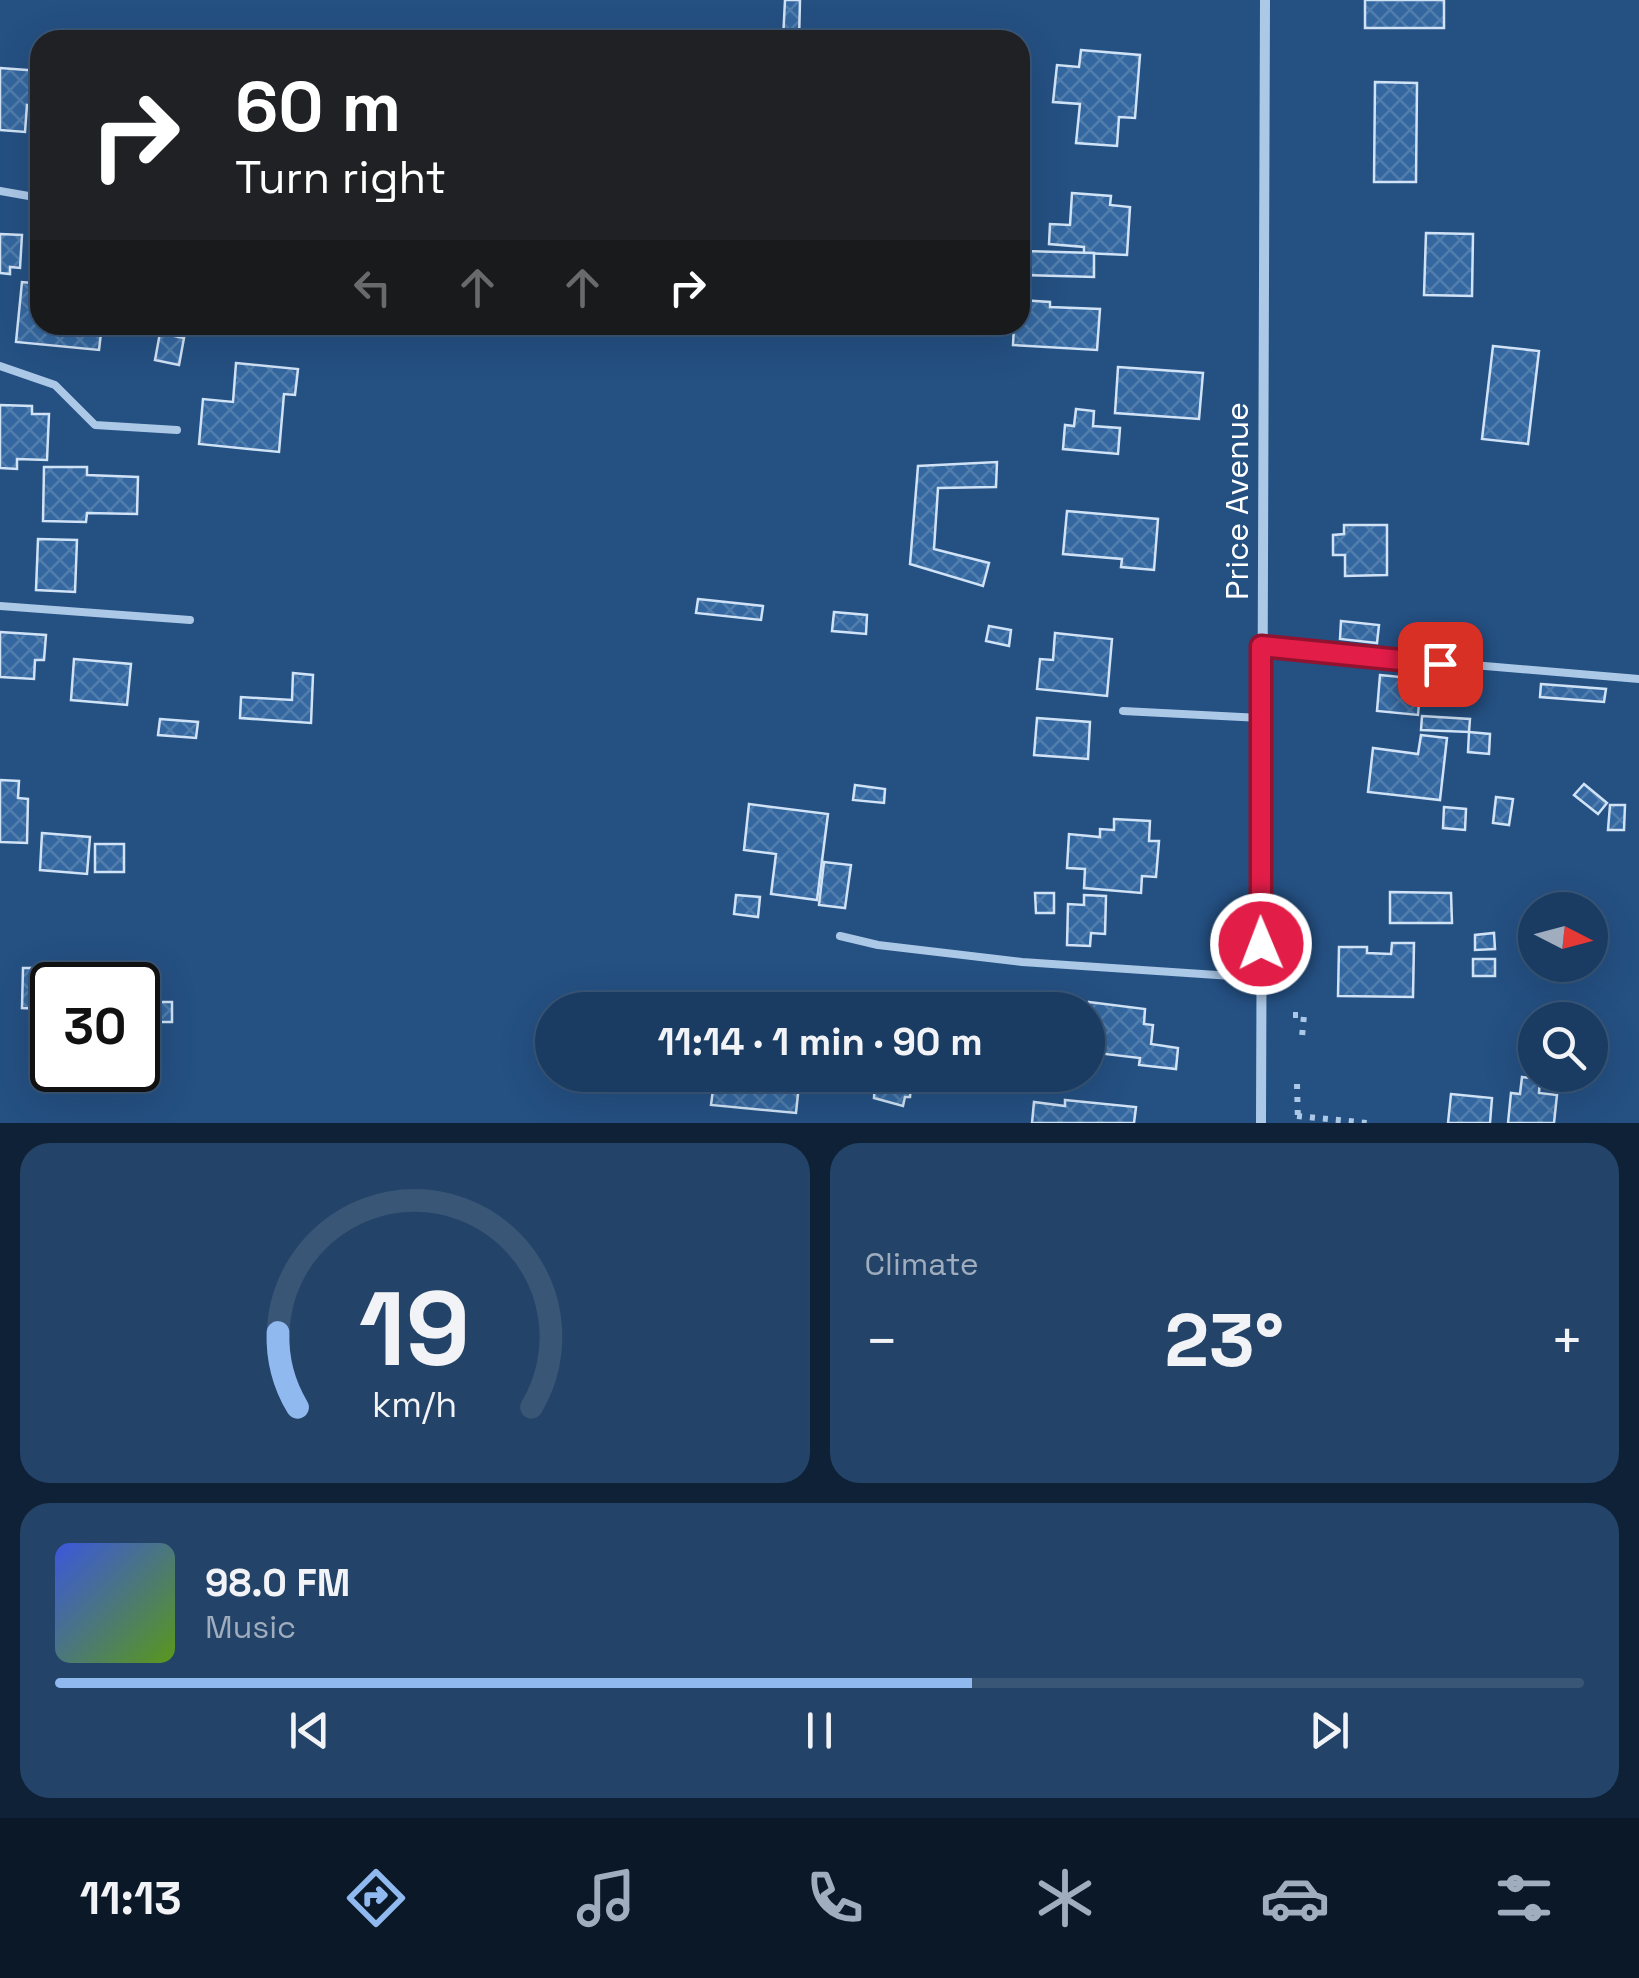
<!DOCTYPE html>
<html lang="en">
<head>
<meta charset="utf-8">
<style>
  :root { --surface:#1b3c62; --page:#244368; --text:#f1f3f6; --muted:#a0adbe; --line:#395677; --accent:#90b9f0 }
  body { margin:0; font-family:"Space Grotesk",sans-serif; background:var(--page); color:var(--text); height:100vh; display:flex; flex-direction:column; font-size:38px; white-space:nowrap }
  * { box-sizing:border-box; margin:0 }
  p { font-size:32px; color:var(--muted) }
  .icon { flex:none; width:55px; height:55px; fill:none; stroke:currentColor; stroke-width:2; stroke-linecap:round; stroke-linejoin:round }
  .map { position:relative; height:1123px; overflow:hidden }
  .side { display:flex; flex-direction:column; gap:20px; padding:20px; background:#0f2136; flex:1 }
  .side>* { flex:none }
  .banner { position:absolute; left:30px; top:30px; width:1000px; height:305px; border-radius:30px; box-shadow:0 10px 40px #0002,0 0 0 2px var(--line); background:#202124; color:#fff; overflow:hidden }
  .needle { width:65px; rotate:96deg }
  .controls { position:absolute; left:1518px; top:892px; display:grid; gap:20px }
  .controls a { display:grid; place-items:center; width:90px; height:90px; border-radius:50%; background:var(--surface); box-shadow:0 10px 40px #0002,0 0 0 2px var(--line); font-size:50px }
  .speed { position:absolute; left:30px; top:962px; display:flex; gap:20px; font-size:50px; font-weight:700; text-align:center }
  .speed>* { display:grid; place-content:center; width:130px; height:130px; border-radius:50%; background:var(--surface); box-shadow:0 10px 40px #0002,0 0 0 2px var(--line); line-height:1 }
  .speed .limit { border:5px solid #111; border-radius:15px; background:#fff; color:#111 }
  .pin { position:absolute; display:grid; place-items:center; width:85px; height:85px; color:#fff; margin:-42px; border-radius:20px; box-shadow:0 5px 15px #0006 }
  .me { position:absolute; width:110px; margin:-55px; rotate:359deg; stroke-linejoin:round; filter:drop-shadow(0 0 8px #0008) }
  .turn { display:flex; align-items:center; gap:35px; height:210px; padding:0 40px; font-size:45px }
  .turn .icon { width:130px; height:130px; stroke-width:2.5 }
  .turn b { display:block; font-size:70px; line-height:85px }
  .lanes { display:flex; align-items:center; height:95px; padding:0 40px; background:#0003; justify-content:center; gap:50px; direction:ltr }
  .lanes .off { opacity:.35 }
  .big { font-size:75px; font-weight:700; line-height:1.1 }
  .side .tile { flex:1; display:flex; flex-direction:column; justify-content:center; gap:15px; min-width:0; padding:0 35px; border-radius:30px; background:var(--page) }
  .side .dial { align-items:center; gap:0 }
  .dial svg { height:260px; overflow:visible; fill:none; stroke:var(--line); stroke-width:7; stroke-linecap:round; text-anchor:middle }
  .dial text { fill:var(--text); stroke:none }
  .song { display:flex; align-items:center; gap:30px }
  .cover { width:120px; height:120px; border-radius:15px; background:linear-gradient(135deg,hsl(230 70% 55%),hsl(90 70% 35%)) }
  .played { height:10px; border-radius:5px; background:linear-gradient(90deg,var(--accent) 60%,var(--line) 60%) }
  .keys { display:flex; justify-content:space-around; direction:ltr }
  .heat { display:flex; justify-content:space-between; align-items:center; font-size:55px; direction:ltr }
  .side .tiles { flex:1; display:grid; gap:20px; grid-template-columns:1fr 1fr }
  .tile:last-child { grid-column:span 2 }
  .trip { position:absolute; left:535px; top:992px; width:570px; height:100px; border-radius:50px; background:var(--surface); box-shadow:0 10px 40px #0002,0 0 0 2px var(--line); font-weight:700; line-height:100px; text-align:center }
  .tabs { display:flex; height:160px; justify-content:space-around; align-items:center; background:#0b1827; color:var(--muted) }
  .tabs .icon { width:70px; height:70px }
  .tabs .selected { color:var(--accent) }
  .tabs b { font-size:45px; color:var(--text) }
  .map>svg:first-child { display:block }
  .building { fill:url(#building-cross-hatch); stroke:#d0e2f6; stroke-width:2.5 }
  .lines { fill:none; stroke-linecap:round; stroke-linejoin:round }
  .path { stroke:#acc8e7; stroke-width:6; stroke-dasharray:5 8; stroke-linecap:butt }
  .service { stroke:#acc8e7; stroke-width:8 }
  .minor { stroke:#acc8e7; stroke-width:10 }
  .route-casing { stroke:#92132f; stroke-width:25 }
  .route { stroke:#e11d48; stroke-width:18 }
  .labels { text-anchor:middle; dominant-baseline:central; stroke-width:10; stroke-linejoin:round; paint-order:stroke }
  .street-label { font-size:32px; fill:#fff; stroke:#245082 }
</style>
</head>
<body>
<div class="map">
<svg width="1639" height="1123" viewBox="0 0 1639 1123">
  <defs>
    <pattern id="building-cross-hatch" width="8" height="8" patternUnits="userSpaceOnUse" patternTransform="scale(2.5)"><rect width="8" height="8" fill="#34679f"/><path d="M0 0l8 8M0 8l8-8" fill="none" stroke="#527ead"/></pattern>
  </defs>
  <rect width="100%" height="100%" fill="#245082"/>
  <!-- building -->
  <g class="building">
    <path d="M 785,0 L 800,0 L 799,40 L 783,40 Z"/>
    <rect x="1365" y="0" width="79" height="28"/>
    <path d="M 1081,50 L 1140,55 L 1135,118 L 1119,117 L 1117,146 L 1076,143 L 1080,104 L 1053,102 L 1057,65 L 1079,67 Z"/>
    <path d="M 0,68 L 40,71 L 40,107 L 27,105 L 25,132 L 0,130 Z"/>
    <path d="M 1375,82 L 1417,83 L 1416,182 L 1374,182 Z"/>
    <path d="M 1072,193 L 1111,196 L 1110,205 L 1130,207 L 1127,255 L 1084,253 L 1084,247 L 1049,244 L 1050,224 L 1070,225 Z"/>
    <path d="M 1426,233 L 1473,234 L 1472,296 L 1424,295 Z"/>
    <path d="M 0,234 L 22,235 L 20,268 L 10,267 L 10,274 L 0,273 Z"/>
    <path d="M 1024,251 L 1094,253 L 1094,277 L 1023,275 Z"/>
    <path d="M 34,261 L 40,262 L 40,325 L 102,325 L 99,350 L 16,342 L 22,282 L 32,283 Z"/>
    <path d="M 1020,300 L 1050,302 L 1050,307 L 1100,309 L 1097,350 L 1013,345 L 1014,325 L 1020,325 Z"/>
    <path d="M 160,333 L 184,338 L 179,365 L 155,360 Z"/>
    <path d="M 1493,346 L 1539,351 L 1528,444 L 1482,439 Z"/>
    <path d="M 236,363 L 298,369 L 295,395 L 284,394 L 279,452 L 199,444 L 203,399 L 233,402 Z"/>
    <path d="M 1118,367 L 1203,373 L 1199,419 L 1115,413 Z"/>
    <path d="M 0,405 L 32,406 L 32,414 L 49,414 L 47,460 L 17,459 L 17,469 L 0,468 Z"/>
    <path d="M 1076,409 L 1094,411 L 1093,426 L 1120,428 L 1118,454 L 1063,449 L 1065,425 L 1074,426 Z"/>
    <path d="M 997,462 L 996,487 L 938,488 L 934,549 L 989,563 L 983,586 L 910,564 L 918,466 Z"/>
    <path d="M 44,467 L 87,467 L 87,475 L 138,477 L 137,514 L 87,513 L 86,522 L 43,521 Z"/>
    <path d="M 1067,511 L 1158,519 L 1154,570 L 1121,567 L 1122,559 L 1063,554 Z"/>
    <path d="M 1344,525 L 1387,525 L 1387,575 L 1345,576 L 1345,555 L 1333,555 L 1333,535 L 1344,534 Z"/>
    <path d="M 38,539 L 77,540 L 75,592 L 36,590 Z"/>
    <path d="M 698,599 L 763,606 L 761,620 L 696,613 Z"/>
    <path d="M 834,612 L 867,615 L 866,634 L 832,631 Z"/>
    <path d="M 1341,621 L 1379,625 L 1377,643 L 1340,639 Z"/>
    <path d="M 989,626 L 1011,630 L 1009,646 L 986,641 Z"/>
    <path d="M 0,632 L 46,635 L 44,660 L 35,660 L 34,679 L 0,677 Z"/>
    <path d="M 1055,633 L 1112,639 L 1107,696 L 1037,689 L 1040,659 L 1053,660 Z"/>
    <path d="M 74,659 L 131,664 L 127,705 L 71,700 Z"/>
    <path d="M 293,673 L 313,675 L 311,723 L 240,718 L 241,697 L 292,700 Z"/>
    <path d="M 1380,675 L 1421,679 L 1418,715 L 1377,711 Z"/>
    <path d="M 1424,684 L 1462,689 L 1459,703 L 1422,699 Z"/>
    <path d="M 1541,684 L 1606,689 L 1604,702 L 1540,697 Z"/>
    <path d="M 1422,716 L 1470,719 L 1469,732 L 1421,730 Z"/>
    <path d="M 1037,718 L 1090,722 L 1088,759 L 1034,755 Z"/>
    <path d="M 160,719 L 198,722 L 196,738 L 158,735 Z"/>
    <path d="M 1469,732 L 1490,734 L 1489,754 L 1468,752 Z"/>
    <path d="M 1421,735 L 1447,738 L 1440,800 L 1368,792 L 1373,748 L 1418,754 Z"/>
    <path d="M 0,780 L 19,781 L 18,798 L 28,799 L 27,843 L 0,842 Z"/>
    <path d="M 1584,784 L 1607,803 L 1598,814 L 1574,795 Z"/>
    <path d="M 855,785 L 885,789 L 884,803 L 853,800 Z"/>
    <path d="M 1496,797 L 1513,799 L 1509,825 L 1493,823 Z"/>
    <path d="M 749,804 L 828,814 L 817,900 L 771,894 L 776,854 L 744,850 Z"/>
    <path d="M 1610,805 L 1625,805 L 1624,830 L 1608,830 Z"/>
    <path d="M 1444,807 L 1466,809 L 1465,830 L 1443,828 Z"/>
    <path d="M 1114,819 L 1150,821 L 1149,841 L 1159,841 L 1156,877 L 1142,876 L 1141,893 L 1084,888 L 1085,869 L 1067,868 L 1069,834 L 1100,837 L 1100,829 L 1114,830 Z"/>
    <path d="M 42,833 L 90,837 L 87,874 L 40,870 Z"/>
    <rect x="95" y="844" width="29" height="28"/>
    <path d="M 824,862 L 851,865 L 845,908 L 819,905 Z"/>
    <path d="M 1390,892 L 1451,893 L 1452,923 L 1390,923 Z"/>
    <path d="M 1035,893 L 1054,893 L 1054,913 L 1036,913 Z"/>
    <path d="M 736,895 L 760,897 L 758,917 L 734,914 Z"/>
    <path d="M 1084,895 L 1106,896 L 1105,934 L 1091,933 L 1090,946 L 1067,945 L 1068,904 L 1084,905 Z"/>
    <path d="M 1494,933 L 1495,949 L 1475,950 L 1475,935 Z"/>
    <path d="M 1392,943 L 1414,943 L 1413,997 L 1338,996 L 1339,947 L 1367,947 L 1367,953 L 1391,954 Z"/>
    <rect x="1473" y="959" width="22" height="17"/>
    <path d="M 23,968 L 44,968 L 43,1009 L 22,1008 Z"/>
    <rect x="151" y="1002" width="21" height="20"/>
    <path d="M 1089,1002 L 1145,1009 L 1144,1024 L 1153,1025 L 1151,1044 L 1178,1048 L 1176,1069 L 1139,1065 L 1140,1058 L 1088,1052 Z"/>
    <path d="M 715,1075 L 800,1075 L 796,1113 L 711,1105 Z"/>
    <path d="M 1522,1077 L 1540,1079 L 1539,1093 L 1557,1095 L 1554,1123 L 1508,1123 L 1511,1093 L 1520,1094 Z"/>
    <path d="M 875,1080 L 911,1083 L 910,1097 L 905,1097 L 903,1106 L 874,1098 Z"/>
    <path d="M 1451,1094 L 1492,1098 L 1490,1123 L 1448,1123 Z"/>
    <path d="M 1065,1100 L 1136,1107 L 1134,1123 L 1032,1123 L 1034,1102 L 1065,1106 Z"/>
  </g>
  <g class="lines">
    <!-- path -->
    <g class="path">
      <path d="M 1293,1015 L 1304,1015 L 1302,1037"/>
      <path d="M 1297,1084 L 1298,1123"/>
      <path d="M 1297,1116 L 1368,1123"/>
    </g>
    <!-- service -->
    <g class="service">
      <path d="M 0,191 L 40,198"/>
      <path d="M 0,366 L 55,385 L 95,425 L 177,430"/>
      <path d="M 0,606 L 190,620"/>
      <path d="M 1261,647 L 1639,679"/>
      <path d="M 1123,711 L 1261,718"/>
      <path d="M 840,936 L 878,945 L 1022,962 L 1262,978"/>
    </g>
    <!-- minor -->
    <path class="minor" d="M 1261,1123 L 1265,0"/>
  </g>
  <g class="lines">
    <defs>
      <path id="route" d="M 1261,944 L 1261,646 L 1440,664"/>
    </defs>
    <!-- route casing -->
    <use href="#route" class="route-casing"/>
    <!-- route -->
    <use href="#route" class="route"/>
  </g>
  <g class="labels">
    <!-- street labels -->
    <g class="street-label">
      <text transform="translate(1237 501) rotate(-90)">Price Avenue</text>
    </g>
  </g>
</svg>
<div class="controls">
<a><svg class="needle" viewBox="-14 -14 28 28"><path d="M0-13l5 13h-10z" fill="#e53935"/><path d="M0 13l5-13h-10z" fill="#a0adbe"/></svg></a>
<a><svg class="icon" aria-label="search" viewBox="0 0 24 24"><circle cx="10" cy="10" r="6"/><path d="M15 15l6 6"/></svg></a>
</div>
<div class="speed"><div class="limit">30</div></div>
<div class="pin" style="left:1440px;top:664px;background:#d93025"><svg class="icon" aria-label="arrive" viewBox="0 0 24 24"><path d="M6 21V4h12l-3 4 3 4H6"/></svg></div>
<svg class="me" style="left:1261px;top:944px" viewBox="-20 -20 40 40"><circle r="17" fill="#e11d48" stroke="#fff" stroke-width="3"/><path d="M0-11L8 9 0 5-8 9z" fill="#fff"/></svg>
<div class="trip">11:14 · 1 min · 90 m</div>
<div class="banner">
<div class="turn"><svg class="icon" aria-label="right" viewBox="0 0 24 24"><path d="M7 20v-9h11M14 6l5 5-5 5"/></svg><div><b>60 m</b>Turn right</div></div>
<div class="lanes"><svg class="icon off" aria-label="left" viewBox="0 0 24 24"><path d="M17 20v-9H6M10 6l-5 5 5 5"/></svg><svg class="icon off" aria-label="ahead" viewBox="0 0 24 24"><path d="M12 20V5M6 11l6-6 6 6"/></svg><svg class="icon off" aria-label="ahead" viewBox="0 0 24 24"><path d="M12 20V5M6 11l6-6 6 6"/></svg><svg class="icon" aria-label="right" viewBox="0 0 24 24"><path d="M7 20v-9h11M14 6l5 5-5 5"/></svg></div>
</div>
</div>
<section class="side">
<div class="tiles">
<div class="tile dial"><svg viewBox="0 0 100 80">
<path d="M14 69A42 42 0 1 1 86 69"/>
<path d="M14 69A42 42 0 0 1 8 46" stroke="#90b9f0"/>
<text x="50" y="56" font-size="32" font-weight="700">19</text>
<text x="50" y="72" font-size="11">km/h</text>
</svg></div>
<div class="tile"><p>Climate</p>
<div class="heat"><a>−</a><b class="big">23°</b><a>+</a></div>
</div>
<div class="tile">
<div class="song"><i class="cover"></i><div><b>98.0 FM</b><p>Music</p></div></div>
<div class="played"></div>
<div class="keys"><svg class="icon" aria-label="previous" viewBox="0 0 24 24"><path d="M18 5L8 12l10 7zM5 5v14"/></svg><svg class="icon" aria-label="pause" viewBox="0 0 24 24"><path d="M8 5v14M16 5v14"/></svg><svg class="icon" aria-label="next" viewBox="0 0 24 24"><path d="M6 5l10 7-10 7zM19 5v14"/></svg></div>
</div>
</div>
</section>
<nav class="tabs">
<b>11:13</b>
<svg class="icon selected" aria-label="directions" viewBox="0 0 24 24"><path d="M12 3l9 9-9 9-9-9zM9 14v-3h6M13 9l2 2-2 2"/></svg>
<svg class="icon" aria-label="music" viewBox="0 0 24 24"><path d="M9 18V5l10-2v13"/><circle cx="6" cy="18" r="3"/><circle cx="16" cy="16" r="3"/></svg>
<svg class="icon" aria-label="phone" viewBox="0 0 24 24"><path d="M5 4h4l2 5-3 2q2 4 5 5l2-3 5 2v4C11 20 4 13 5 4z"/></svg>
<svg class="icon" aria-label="climate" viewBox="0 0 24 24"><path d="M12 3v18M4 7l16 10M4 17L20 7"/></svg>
<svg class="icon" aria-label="car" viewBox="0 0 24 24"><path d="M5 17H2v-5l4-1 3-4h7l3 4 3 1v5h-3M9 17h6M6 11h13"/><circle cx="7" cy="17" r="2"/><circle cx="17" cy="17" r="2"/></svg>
<svg class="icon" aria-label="filters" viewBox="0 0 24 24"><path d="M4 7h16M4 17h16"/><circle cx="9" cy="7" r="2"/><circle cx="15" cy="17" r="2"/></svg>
</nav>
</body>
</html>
